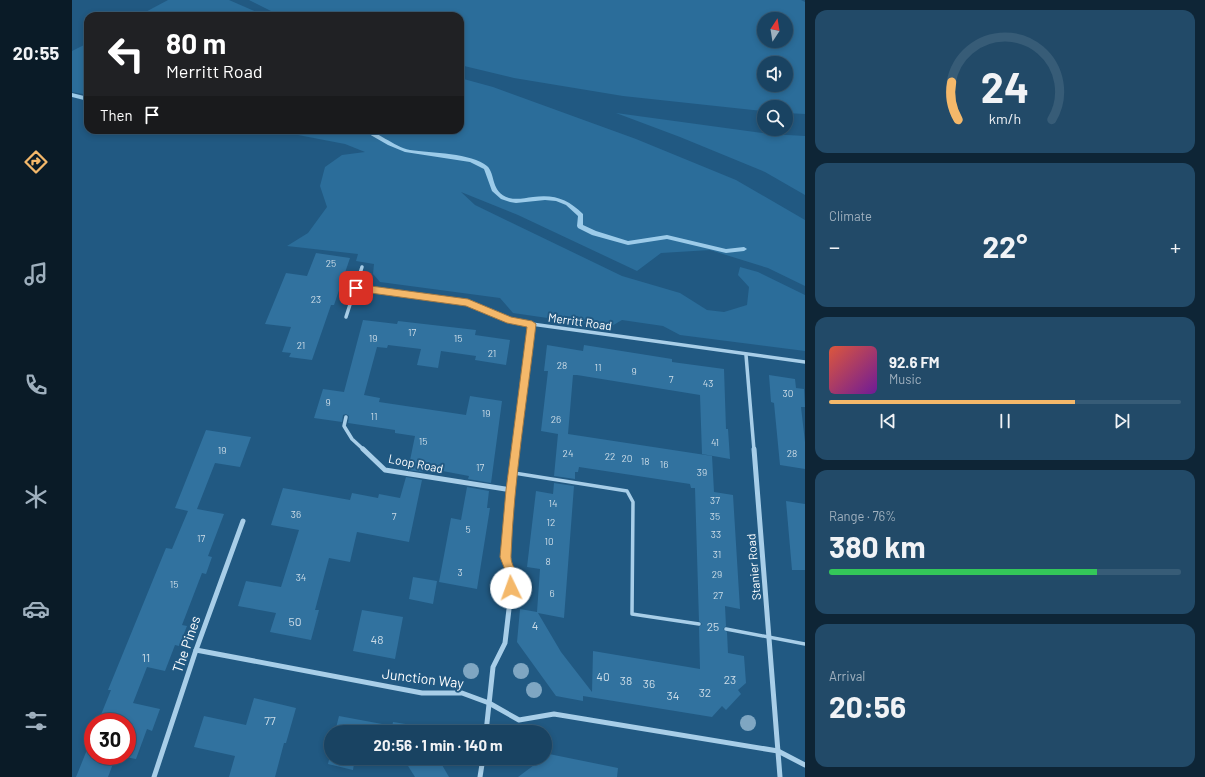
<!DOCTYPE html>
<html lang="en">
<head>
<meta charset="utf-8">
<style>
  :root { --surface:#194362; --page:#224a68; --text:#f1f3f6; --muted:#9fb0be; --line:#375c77; --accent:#f4b86a }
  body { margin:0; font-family:Barlow,sans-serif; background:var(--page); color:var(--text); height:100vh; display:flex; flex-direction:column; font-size:15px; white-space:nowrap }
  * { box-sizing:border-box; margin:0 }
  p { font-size:13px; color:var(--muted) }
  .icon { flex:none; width:22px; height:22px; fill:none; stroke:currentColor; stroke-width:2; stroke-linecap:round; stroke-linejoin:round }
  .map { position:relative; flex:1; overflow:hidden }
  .panel { display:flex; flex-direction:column; gap:10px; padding:10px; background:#0e2536; width:400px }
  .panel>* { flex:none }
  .banner { position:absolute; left:12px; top:12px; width:380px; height:122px; border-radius:12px; box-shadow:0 2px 6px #0003,0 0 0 1px var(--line); background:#202124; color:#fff; overflow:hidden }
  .needle { width:26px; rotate:12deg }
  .fabs { position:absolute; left:685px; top:12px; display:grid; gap:8px }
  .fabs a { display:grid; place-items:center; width:36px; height:36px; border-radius:50%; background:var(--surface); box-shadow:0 2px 6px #0003,0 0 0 1px var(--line); font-size:20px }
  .speed { position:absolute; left:12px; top:713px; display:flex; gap:8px; font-size:20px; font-weight:700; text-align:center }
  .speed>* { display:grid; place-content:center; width:52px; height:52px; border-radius:50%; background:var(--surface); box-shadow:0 2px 6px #0003,0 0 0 1px var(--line); line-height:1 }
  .speed .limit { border:6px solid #d22; background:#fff; color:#111 }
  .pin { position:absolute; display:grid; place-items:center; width:34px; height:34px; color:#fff; margin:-17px; border-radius:8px; box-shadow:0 2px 6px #0006 }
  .me { position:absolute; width:44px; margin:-22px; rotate:357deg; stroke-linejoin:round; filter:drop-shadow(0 0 3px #0008) }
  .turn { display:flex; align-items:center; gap:14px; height:84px; padding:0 16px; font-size:18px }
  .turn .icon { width:52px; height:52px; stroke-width:2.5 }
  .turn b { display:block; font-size:28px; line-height:34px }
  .then { display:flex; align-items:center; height:38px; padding:0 16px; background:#0003; gap:8px; font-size:15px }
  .big { font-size:30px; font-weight:700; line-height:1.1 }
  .panel .widget { flex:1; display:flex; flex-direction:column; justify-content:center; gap:6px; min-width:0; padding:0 14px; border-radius:12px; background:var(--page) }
  .panel .dial { align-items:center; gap:0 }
  .dial svg { height:104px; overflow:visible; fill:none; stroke:var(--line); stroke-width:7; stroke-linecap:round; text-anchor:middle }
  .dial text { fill:var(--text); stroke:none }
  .song { display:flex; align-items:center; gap:12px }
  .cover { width:48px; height:48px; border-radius:6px; background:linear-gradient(135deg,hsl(10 70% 55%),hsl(280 70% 35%)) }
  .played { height:4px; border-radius:2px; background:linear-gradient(90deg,var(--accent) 70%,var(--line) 70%) }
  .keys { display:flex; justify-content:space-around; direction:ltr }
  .heat { display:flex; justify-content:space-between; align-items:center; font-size:22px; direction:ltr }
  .charge { height:6px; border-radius:3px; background:linear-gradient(90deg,#34c759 76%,var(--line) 0) }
  .trip { position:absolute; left:252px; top:725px; width:228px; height:40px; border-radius:20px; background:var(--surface); box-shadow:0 2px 6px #0003,0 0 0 1px var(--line); font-weight:700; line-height:40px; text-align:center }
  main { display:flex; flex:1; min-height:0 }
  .tab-bar { display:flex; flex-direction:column; width:72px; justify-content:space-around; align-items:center; background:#0a1b27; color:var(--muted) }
  .tab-bar .icon { width:28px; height:28px }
  .tab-bar .on { color:var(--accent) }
  .tab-bar b { font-size:18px; color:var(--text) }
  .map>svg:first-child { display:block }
  .green { fill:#2b6d9a; fill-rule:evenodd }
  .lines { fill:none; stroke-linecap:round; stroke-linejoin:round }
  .stream { fill:#9ccbe9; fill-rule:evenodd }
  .building { fill:#31729f }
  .lane { stroke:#a8cee8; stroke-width:3.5 }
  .street-far1 { stroke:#a8cee8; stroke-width:3.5 }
  .street { stroke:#a8cee8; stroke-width:5 }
  .tree { fill:#7fa6c2 }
  .route { fill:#f4b86a; stroke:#9f7845 }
  .labels { text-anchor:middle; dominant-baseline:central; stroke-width:4; stroke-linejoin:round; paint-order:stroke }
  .number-label { font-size:10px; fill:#ccdce7 }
  .street-label { font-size:12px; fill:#fff; stroke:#215982 }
  .near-number-label { font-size:12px; fill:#ccdce7 }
  .near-street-label { font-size:14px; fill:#fff; stroke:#215982 }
</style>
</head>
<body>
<main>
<nav class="tab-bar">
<b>20:55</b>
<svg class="icon on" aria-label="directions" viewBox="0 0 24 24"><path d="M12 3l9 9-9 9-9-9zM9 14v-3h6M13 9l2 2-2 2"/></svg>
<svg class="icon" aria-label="music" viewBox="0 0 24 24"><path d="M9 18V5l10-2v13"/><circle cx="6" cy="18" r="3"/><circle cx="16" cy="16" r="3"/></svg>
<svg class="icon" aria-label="phone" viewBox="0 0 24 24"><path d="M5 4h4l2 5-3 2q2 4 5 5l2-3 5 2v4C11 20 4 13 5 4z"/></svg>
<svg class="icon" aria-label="climate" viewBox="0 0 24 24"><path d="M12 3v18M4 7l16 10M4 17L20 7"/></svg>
<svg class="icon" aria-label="car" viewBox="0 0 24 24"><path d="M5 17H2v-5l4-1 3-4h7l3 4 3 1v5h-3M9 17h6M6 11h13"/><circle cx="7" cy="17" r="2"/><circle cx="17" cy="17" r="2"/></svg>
<svg class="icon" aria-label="filters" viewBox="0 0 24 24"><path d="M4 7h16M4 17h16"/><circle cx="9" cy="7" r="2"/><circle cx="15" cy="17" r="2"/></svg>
</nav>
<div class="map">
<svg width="733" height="777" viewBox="0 0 733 777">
  <rect width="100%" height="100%" fill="#215982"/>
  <!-- green -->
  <g class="green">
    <path d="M 96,0 L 157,0 L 194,16 L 66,16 Z"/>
    <path d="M 177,0 L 729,0 L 733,2 L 733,114 L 714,113 L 714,107 L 692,107 L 692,111 L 681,110 L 551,96 L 442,78 L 388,65 L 388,16 L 209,16 ZM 692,19 L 714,19 L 714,41 L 692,41 ZM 692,63 L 714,63 L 714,85 L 692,85 Z"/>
    <path d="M 16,43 L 16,95 L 0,92 L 0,51 Z"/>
    <path d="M 388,78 L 421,87 L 564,139 L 664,180 L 733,220 L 733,286 L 696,268 L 638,250 L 589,253 L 565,271 L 446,215 L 389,192 L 403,205 L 550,276 L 608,293 L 635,310 L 652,312 L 675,305 L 677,287 L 666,275 L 668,267 L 686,272 L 733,295 L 733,351 L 608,335 L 591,326 L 550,320 L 538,327 L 441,313 L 428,298 L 308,282 L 301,274 L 302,264 L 284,261 L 286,254 L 215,246 L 236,233 L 255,207 L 248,186 L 253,167 L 270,155 L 293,152 L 273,144 L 200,130 L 388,130 Z"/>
    <path d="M 544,113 L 697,134 L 733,136 L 733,195 L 693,172 L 608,137 Z"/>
  </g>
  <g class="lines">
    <!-- stream -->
    <g class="stream">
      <path d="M 0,93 L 16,97 L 16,101 L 0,97 Z"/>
      <path d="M 290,130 C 306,130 321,147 338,150 C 359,153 400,153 415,166 C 424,174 418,192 437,198 C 445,200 453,198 461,197 C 482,194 496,199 511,214 L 511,225 L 524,231 L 556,241 L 595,235 L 654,249 L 672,247 L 675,249 L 672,251 L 654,253 L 595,239 L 556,245 L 520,235 L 506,228 L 505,226 L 506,216 L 494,205 L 484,201 L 473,200 L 444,203 L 438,202 L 429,199 L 420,191 L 412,169 L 398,162 L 333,152 L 316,145 Z"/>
    </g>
  </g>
  <!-- building -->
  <g class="building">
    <path d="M 244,253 L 278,258 L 262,305 L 259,305 L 240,360 L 217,357 L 219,353 L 210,352 L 219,327 L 193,324 L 214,273 L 235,276 Z"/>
    <path d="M 291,320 L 325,324 L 326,321 L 404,330 L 403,335 L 438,340 L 434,365 L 403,360 L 404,356 L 369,351 L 366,368 L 345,365 L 349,349 L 316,345 L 315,348 L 305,347 L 292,395 L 308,398 L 307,402 L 394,415 L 398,396 L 430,401 L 419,483 L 396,479 L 397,476 L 360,469 L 352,469 L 351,472 L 336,470 L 343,436 L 323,433 L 323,430 L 276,423 L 277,416 L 274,414 L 271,415 L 270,422 L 242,418 L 251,389 L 272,392 Z"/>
    <path d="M 475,345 L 511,351 L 512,345 L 600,359 L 600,362 L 652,369 L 654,429 L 656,429 L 658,459 L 630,454 L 628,395 L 505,375 L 501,375 L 496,434 L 640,456 L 642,492 L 661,495 L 668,609 L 653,606 L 654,626 L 651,629 L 655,632 L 656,653 L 672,656 L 674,683 L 666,690 L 669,694 L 654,710 L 650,706 L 640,717 L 511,696 L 511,701 L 484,696 L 445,642 L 448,609 L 465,612 L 468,569 L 455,567 L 464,491 L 481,494 L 482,483 L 502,486 L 492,618 L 466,613 L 489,652 L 520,692 L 521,651 L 628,669 L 627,627 L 630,624 L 627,621 L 623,488 L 619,488 L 618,484 L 507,467 L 506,472 L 503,472 L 503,479 L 482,476 L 486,434 L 469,431 L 476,371 L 472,371 Z"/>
    <path d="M 697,375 L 723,379 L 724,388 L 732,389 L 733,407 L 729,407 L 733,442 L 733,469 L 708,465 L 702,403 L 699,402 Z"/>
    <path d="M 134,430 L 179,437 L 168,467 L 143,463 L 125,509 L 152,514 L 136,556 L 140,557 L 134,574 L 130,573 L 110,625 L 115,626 L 107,646 L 103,645 L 93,671 L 75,667 L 61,703 L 88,709 L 80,731 L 75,729 L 64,759 L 48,756 L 55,756 L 55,722 L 26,722 L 39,690 L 36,690 L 94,548 L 100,549 L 116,511 L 103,508 Z"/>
    <path d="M 334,477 L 350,480 L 337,542 L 285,532 L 278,562 L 257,558 L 243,610 L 247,610 L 239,640 L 198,632 L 204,613 L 166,606 L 174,581 L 209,587 L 227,530 L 199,525 L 211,488 L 278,500 L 280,493 L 306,498 L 307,494 L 328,498 Z"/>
    <path d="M 395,487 L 417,491 L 415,508 L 418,508 L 405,589 L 367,582 L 379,518 L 389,520 Z"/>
    <path d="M 714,501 L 733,504 L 733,570 L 720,570 Z"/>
    <path d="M 341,577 L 365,581 L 361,604 L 337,599 Z"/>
    <path d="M 290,610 L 331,617 L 323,659 L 281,651 Z"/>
    <path d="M 182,698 L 224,708 L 214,743 L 212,743 L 203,777 L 157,777 L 163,756 L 122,747 L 132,716 L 174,725 Z"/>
    <path d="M 267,716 L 310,724 L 309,732 L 263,732 Z"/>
    <path d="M 321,722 L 346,726 L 350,732 L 319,732 Z"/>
    <path d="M 21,735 L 21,756 L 44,756 L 36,777 L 4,777 Z"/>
    <path d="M 259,751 L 259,758 L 283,758 L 281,770 L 256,764 Z"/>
    <path d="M 477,754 L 546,768 L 545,777 L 446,777 Z"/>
    <path d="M 331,758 L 366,758 L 377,777 L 343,777 Z"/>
  </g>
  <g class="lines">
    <!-- lane -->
    <g class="lane">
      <path d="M 442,473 L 555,491 L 561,502 L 560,614 L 627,624"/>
      <path d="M 654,629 L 733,644"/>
    </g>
    <!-- street-far1 -->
    <g class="street-far1">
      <path d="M 284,288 L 396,303 L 438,321 L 733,362"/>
      <path d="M 274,317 L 290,267"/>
      <path d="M 674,355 L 682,450"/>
      <path d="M 274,417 L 272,426 L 280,439 L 292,450"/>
      <path d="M 444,450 L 460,324"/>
    </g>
    <!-- street -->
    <g class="street">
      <path d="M 291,449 L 313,470 L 439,490"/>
      <path d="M 682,449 L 708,777"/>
      <path d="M 124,650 L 350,693 L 390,693 L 417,703 L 447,720 L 482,714 L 706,751 L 733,765"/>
      <path d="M 414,732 L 421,667 L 433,643 L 441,575 L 433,557 L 444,449"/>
      <path d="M 82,777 L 124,650 L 171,521"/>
      <path d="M 408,777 L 411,758"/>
    </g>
  </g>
  <!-- trees -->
  <g class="tree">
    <circle cx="399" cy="671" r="8"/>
    <circle cx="449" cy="671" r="8"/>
    <circle cx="462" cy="690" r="8"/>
    <circle cx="676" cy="723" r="8"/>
  </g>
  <!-- route -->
  <path class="route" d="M 284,284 L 396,299 L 439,317 L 460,321 L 464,324 C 455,401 442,478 439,555 C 438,569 451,572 443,592 L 439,594 L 435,592 L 434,588 L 435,575 L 428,557 L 434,490 L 455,327 L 435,323 L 394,306 L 284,291 L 280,288 Z"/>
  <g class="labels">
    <!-- number labels -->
    <g class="number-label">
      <text x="259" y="263">25</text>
      <text x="244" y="299">23</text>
      <text x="340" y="332">17</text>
      <text x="301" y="338">19</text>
      <text x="386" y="338">15</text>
      <text x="229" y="345">21</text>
      <text x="420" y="353">21</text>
      <text x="490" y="365">28</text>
      <text x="526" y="367">11</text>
      <text x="562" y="371">9</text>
      <text x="599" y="379">7</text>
      <text x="636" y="383">43</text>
      <text x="716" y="393">30</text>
      <text x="256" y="402">9</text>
      <text x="414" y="413">19</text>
      <text x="302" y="416">11</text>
      <text x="484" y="419">26</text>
      <text x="351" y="441">15</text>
      <text x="643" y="442">41</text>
      <text x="150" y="450">19</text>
      <text x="496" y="453">24</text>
      <text x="720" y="453">28</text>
      <text x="538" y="456">22</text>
      <text x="555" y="458">20</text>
      <text x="573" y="461">18</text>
      <text x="592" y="464">16</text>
      <text x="408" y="467">17</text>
      <text x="630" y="472">39</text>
      <text x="643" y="500">37</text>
      <text x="481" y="503">14</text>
      <text x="224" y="514">36</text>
      <text x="322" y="516">7</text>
      <text x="643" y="516">35</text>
      <text x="479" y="522">12</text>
      <text x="396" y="529">5</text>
      <text x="644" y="534">33</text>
      <text x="129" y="538">17</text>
      <text x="477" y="541">10</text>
      <text x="645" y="554">31</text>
      <text x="476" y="561">8</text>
      <text x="388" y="572">3</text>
      <text x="645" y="574">29</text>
      <text x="229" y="577">34</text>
      <text x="102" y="584">15</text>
      <text x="480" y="593">6</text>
      <text x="646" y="595">27</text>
    </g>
    <!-- street labels -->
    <g class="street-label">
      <text transform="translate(508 321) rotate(8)">Merritt Road</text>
      <text transform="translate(344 463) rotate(11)">Loop Road</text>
      <text transform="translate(681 567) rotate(-95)">Stanier Road</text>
    </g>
    <!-- near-number labels -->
    <g class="near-number-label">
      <text x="223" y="621">50</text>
      <text x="463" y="625">4</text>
      <text x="641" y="626">25</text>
      <text x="305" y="639">48</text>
      <text x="74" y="657">11</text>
      <text x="531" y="676">40</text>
      <text x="658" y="679">23</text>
      <text x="554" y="680">38</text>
      <text x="577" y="683">36</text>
      <text x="633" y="692">32</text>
      <text x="601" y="695">34</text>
      <text x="198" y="720">77</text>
    </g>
    <!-- near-street labels -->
    <g class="near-street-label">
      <text transform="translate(114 644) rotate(-71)">The Pines</text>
      <text transform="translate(351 678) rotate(7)">Junction Way</text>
    </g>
  </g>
</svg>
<div class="fabs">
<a><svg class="needle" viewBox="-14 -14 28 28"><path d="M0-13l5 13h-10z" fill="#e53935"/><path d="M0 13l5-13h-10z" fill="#9fb0be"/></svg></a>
<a><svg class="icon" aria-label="sound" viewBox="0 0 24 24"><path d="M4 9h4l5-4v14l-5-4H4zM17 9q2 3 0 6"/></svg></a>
<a><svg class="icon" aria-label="search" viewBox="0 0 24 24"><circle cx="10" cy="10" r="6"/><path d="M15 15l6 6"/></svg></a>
</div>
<div class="speed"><div class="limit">30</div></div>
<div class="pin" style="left:284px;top:288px;background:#d93025"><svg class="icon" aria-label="arrive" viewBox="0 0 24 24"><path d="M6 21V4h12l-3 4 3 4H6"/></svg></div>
<svg class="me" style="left:439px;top:588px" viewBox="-20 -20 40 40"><circle r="19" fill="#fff"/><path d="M0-13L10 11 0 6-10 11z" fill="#f4b86a"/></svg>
<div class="trip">20:56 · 1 min · 140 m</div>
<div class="banner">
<div class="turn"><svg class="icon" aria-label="left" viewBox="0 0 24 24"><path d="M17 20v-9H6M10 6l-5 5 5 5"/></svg><div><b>80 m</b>Merritt Road</div></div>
<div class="then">Then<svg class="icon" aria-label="arrive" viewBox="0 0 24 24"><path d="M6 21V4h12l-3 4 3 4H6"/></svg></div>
</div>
</div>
<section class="panel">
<div class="widget dial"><svg viewBox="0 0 100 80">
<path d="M14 69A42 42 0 1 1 86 69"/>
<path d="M14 69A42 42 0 0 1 9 40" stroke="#f4b86a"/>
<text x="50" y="56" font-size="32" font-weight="700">24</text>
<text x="50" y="72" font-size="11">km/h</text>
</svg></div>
<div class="widget"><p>Climate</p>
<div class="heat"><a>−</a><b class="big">22°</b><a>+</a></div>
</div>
<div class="widget">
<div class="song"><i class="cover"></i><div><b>92.6 FM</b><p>Music</p></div></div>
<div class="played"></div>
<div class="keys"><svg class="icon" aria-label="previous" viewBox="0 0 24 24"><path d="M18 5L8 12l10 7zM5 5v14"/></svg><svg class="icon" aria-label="pause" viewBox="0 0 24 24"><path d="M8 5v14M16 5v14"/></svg><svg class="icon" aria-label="next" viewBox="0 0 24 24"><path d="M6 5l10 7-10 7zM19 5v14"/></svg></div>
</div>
<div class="widget"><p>Range · 76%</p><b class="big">380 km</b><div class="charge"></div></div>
<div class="widget"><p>Arrival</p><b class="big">20:56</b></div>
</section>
</main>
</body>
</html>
